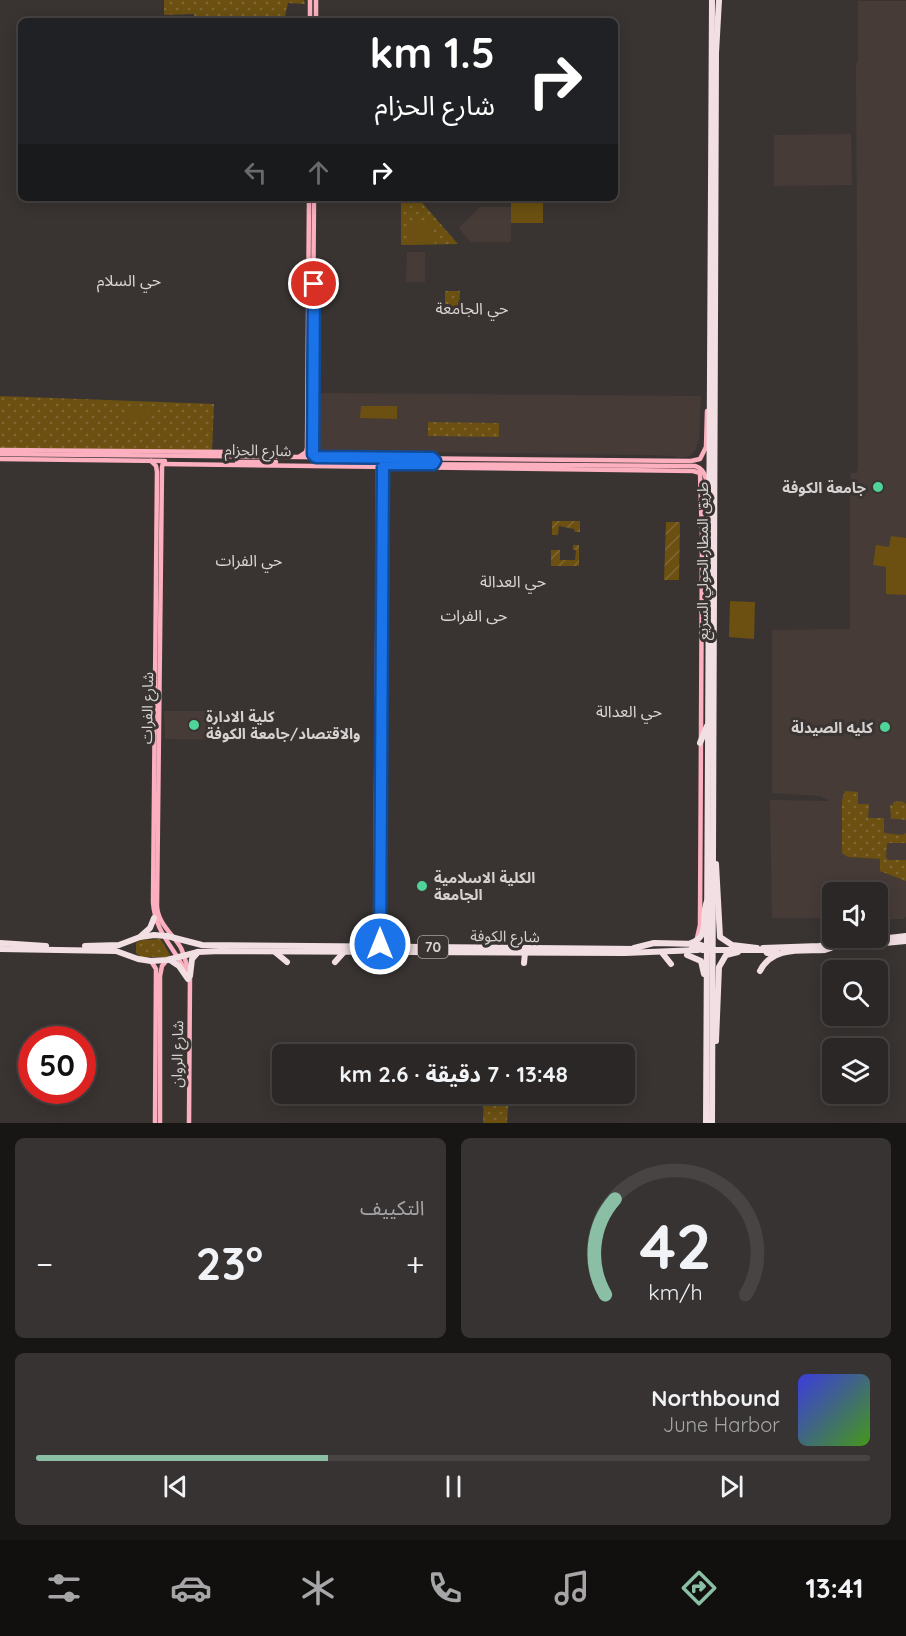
<!DOCTYPE html>
<html lang="ar">
<head>
<meta charset="utf-8">
<style>
  :root { --surface:#2b2726; --page:#373332; --text:#f1f3f6; --muted:#a6a5a7; --line:#474443; --accent:#8abfa5 }
  body { margin:0; font-family:Quicksand,"Noto Sans Arabic",sans-serif; background:var(--page); color:var(--text); direction:rtl; height:100vh; display:flex; flex-direction:column; font-size:22px; white-space:nowrap }
  * { box-sizing:border-box; margin:0 }
  p { font-size:20px; color:var(--muted) }
  .icon { flex:none; width:33px; height:33px; fill:none; stroke:currentColor; stroke-width:2; stroke-linecap:round; stroke-linejoin:round }
  .map { position:relative; height:1123px; overflow:hidden; direction:ltr }
  .drawer { display:flex; flex-direction:column; gap:15px; padding:15px; background:#181515; flex:1 }
  .drawer>* { flex:none }
  .banner { position:absolute; left:18px; top:18px; width:600px; height:183px; border-radius:9px; box-shadow:0 3px 15px #0003,0 0 0 2px var(--line); direction:rtl; background:#202124; color:#fff; overflow:hidden }
  .fabs { position:absolute; left:822px; top:882px; display:grid; gap:12px }
  .fabs a { display:grid; place-items:center; width:66px; height:66px; border-radius:9px; background:var(--surface); box-shadow:0 3px 15px #0003,0 0 0 2px var(--line); font-size:30px }
  .speed { position:absolute; left:18px; top:1026px; display:flex; gap:12px; font-size:30px; font-weight:700; text-align:center }
  .speed>* { display:grid; place-content:center; width:78px; height:78px; border-radius:50%; background:var(--surface); box-shadow:0 3px 15px #0003,0 0 0 2px var(--line); line-height:1 }
  .speed .limit { border:9px solid #d22; background:#fff; color:#111 }
  .pin { position:absolute; display:grid; place-items:center; width:51px; height:51px; color:#fff; margin:-26px; border:3px solid #fff; border-radius:50%; box-shadow:0 2px 6px #0007 }
  .me { position:absolute; width:66px; margin:-33px; rotate:0deg; stroke-linejoin:round; filter:drop-shadow(0 0 4px #0008) }
  .turn { display:flex; align-items:center; gap:21px; height:126px; padding:0 24px; font-size:27px }
  .turn .icon { width:78px; height:78px; stroke-width:2.5 }
  .turn b { display:block; font-size:42px; line-height:51px }
  .lanes { display:flex; align-items:center; height:57px; padding:0 24px; background:#0003; justify-content:center; gap:30px; direction:ltr }
  .lanes .off { opacity:.35 }
  .big { font-size:45px; font-weight:700; line-height:1.1 }
  .drawer .card { flex:1; display:flex; flex-direction:column; justify-content:center; gap:9px; min-width:0; padding:0 21px; border-radius:9px; background:var(--page) }
  .drawer .dial { align-items:center; gap:0 }
  .dial svg { height:156px; overflow:visible; fill:none; stroke:var(--line); stroke-width:7; stroke-linecap:round; text-anchor:middle }
  .dial text { fill:var(--text); stroke:none }
  .song { display:flex; align-items:center; gap:18px }
  .cover { width:72px; height:72px; border-radius:9px; background:linear-gradient(135deg,hsl(240 70% 55%),hsl(100 70% 35%)) }
  .played { height:6px; border-radius:3px; background:linear-gradient(90deg,var(--accent) 35%,var(--line) 35%) }
  .keys { display:flex; justify-content:space-around; direction:ltr }
  .heat { display:flex; justify-content:space-between; align-items:center; font-size:33px; direction:ltr }
  .drawer .tiles { flex:1; display:grid; gap:15px; grid-template-columns:1fr 1fr }
  .card:last-child { grid-column:span 2 }
  .trip { position:absolute; left:272px; top:1044px; width:363px; height:60px; border-radius:9px; background:var(--surface); box-shadow:0 3px 15px #0003,0 0 0 2px var(--line); font-weight:700; line-height:60px; text-align:center; direction:rtl }
  .tab-bar { display:flex; height:96px; justify-content:space-around; align-items:center; background:#11100f; color:var(--muted) }
  .tab-bar .icon { width:42px; height:42px }
  .tab-bar .selected { color:var(--accent) }
  .tab-bar b { font-size:27px; color:var(--text) }
  .map>svg:first-child { display:block }
  .built { fill:#473b38 }
  .grass { fill:url(#grass-dots) }
  .garden { fill:url(#garden-furrows) }
  .pitch { fill:#6b5011 }
  .lines { fill:none; stroke-linecap:round; stroke-linejoin:round }
  .major { stroke:#fbafbf; stroke-width:4.5 }
  .highway { stroke:#f2dfe3; stroke-width:6 }
  .highway-bridge { stroke:#f2dfe3; stroke-width:6 }
  .route-casing { stroke:#114b97; stroke-width:15 }
  .route { stroke:#1a73e8; stroke-width:10 }
  .poi-dot { fill:#4fd399; stroke:#393432; stroke-width:2 }
  .labels { text-anchor:middle; dominant-baseline:central; stroke-width:6; stroke-linejoin:round; paint-order:stroke }
  .shield { fill:#393432; stroke:#a6a3a1; stroke-width:1.5 }
  .shield-label { font-size:14px; font-weight:bold; fill:#d5d2d1 }
  .street-label { font-size:15px; fill:#d5d2d1; stroke:#393432 }
  .poi-label { font-size:15px; font-weight:bold; fill:#d5d2d1; stroke:#393432; text-anchor:end }
  .neighbourhood-label { font-size:16px; fill:#ddd5d4; stroke:#393432 }
</style>
</head>
<body>
<div class="map">
<svg width="906" height="1123" viewBox="0 0 906 1123">
  <defs>
    <pattern id="grass-dots" width="8" height="8" patternUnits="userSpaceOnUse" patternTransform="scale(1.5)"><rect width="8" height="8" fill="#6b5011"/><path d="M2 2h.1M6 6h.1" fill="none" stroke="#7f6833" stroke-width="1.8" stroke-linecap="round"/></pattern>
    <pattern id="garden-furrows" width="10" height="10" patternUnits="userSpaceOnUse" patternTransform="scale(1.5)"><rect width="10" height="10" fill="#6b5011"/><path d="M-1 1l2-2M0 10L10 0M9 11l2-2" fill="none" stroke="#7f6833"/></pattern>
  </defs>
  <rect width="100%" height="100%" fill="#393432"/>
  <!-- built -->
  <g class="built">
    <path d="M 858,1 L 906,1 L 906,917 L 903,919 L 878,919 L 878,892 L 832,892 L 832,918 L 772,918 L 770,800 L 830,801 L 820,796 L 772,793 L 772,630 L 850,629 L 850,480 L 851,473 L 857,473 L 858,465 L 856,63 L 858,63 Z"/>
    <path d="M 851,134 L 852,185 L 774,186 L 774,135 Z"/>
    <path d="M 480,207 L 511,207 L 511,242 L 470,242 L 459,228 Z"/>
    <path d="M 407,252 L 425,252 L 425,282 L 406,282 Z"/>
    <path d="M 320,393 L 701,396 L 699,438 L 695,451 L 690,456 L 678,458 L 673,456 L 652,455 L 317,451 L 318,396 Z"/>
    <path d="M 164,711 L 223,711 L 225,740 L 165,739 Z"/>
  </g>
  <!-- grass -->
  <g class="grass">
    <path d="M 164,0 L 304,0 L 305,4 L 288,3 L 284,21 L 195,21 L 194,14 L 164,15 Z"/>
    <path d="M 401,198 L 418,198 L 458,244 L 401,245 Z"/>
    <path d="M 445,291 L 460,291 L 459,309 L 445,308 Z"/>
    <path d="M 0,396 L 214,404 L 212,451 L 0,448 Z"/>
    <path d="M 428,422 L 499,423 L 499,437 L 428,436 Z"/>
    <path d="M 845,791 L 858,792 L 858,804 L 869,804 L 868,818 L 884,818 L 884,833 L 902,835 L 906,833 L 906,843 L 887,843 L 886,858 L 889,860 L 906,860 L 906,881 L 880,871 L 880,859 L 848,857 L 842,853 L 842,800 Z"/>
    <path d="M 902,801 L 906,804 L 906,820 L 888,818 L 891,818 L 890,805 L 893,805 L 893,802 Z"/>
    <path d="M 160,939 L 162,941 L 171,957 L 140,957 L 136,953 L 136,943 L 141,940 Z"/>
    <path d="M 484,1094 L 509,1094 L 507,1123 L 483,1123 Z"/>
  </g>
  <!-- garden -->
  <g class="garden">
    <path d="M 552,521 L 580,521 L 580,532 L 575,532 L 574,529 L 559,526 L 558,535 L 552,535 Z"/>
    <path d="M 666,522 L 680,522 L 679,580 L 664,580 Z"/>
    <path d="M 573,545 L 579,545 L 579,566 L 551,566 L 551,550 L 560,550 L 560,560 L 575,560 L 576,550 L 573,550 Z"/>
  </g>
  <!-- pitch -->
  <g class="pitch">
    <path d="M 502,198 L 543,198 L 543,223 L 511,223 L 511,201 L 502,201 Z"/>
    <path d="M 409,221 L 432,221 L 435,244 L 409,245 Z"/>
    <path d="M 148,406 L 148,419 L 127,419 L 126,407 Z"/>
    <path d="M 361,406 L 397,406 L 397,419 L 360,418 Z"/>
    <path d="M 891,536 L 906,538 L 906,595 L 886,594 L 886,567 L 873,565 L 876,545 L 889,547 Z"/>
    <path d="M 730,601 L 755,602 L 754,639 L 729,637 Z"/>
  </g>
  <g class="lines">
    <!-- major -->
    <g class="major">
      <path d="M 316,0 L 316,21"/>
      <path d="M 310,21 L 310,0"/>
      <path d="M 314,198 L 312,449 L 316,457"/>
      <path d="M 0,450 L 231,452 L 236,456"/>
      <path d="M 0,454 L 691,461 L 700,459 L 706,447 L 707,411"/>
      <path d="M 300,456 L 306,452 L 307,448 L 309,198"/>
      <path d="M 0,459 L 165,461"/>
      <path d="M 151,461 L 156,466 L 157,472 L 153,902 C 155,932 173,946 186,972"/>
      <path d="M 237,462 L 276,462"/>
      <path d="M 163,463 L 162,467 L 157,906 C 158,924 173,934 181,948 C 185,957 187,967 190,976 L 189,1123"/>
      <path d="M 163,464 L 693,471 L 700,473 L 702,537 L 700,925 L 697,938"/>
      <path d="M 375,464 L 695,466 C 711,471 706,492 706,506"/>
      <path d="M 372,947 L 374,945 L 375,939 L 378,523 L 378,467 L 377,465"/>
      <path d="M 382,947 L 380,939 L 383,485 L 385,465"/>
      <path d="M 151,961 L 156,969 L 155,1123"/>
      <path d="M 160,1123 L 160,976 L 162,966 L 167,960"/>
    </g>
    <!-- highway -->
    <g class="highway">
      <path d="M 700,743 L 707,726"/>
      <path d="M 716,864 L 720,937 L 732,945 L 757,948"/>
      <path d="M 141,936 L 150,928 L 154,918"/>
      <path d="M 0,943 L 46,946"/>
      <path d="M 691,943 C 711,936 700,919 707,901"/>
      <path d="M 85,946 L 119,945 L 140,937 L 154,935 L 167,936 L 202,945 L 638,949"/>
      <path d="M 853,946 L 906,941"/>
      <path d="M 634,948 L 654,943 L 698,944 L 704,946 L 704,950"/>
      <path d="M 763,948 L 819,946 L 906,936"/>
      <path d="M 0,949 L 116,951 L 138,959 L 151,961 L 167,960 L 198,952 L 220,951 L 625,953 L 698,950"/>
      <path d="M 764,949 L 767,953 L 778,953"/>
      <path d="M 275,952 L 287,962"/>
      <path d="M 663,954 L 671,964"/>
      <path d="M 687,955 L 701,961 L 704,974"/>
      <path d="M 170,960 L 179,966 L 188,979"/>
      <path d="M 335,962 L 344,952"/>
      <path d="M 524,963 L 525,953"/>
      <path d="M 760,971 C 772,946 801,951 825,950 L 831,948"/>
      <path d="M 190,976 L 192,959 L 198,952"/>
      <path d="M 716,1041 L 719,967 L 726,955 L 738,952"/>
      <path d="M 706,1123 L 712,0"/>
      <path d="M 712,1123 L 716,53 L 719,0"/>
    </g>
    <!-- highway-bridge -->
    <g class="highway-bridge">
      <path d="M 692,948 L 705,948"/>
      <path d="M 702,950 L 770,950"/>
    </g>
  </g>
  <g class="lines">
    <defs>
      <path id="route" d="M 314,284 L 313,454 L 316,457 L 432,458 L 435,461 L 433,464 L 386,464 L 383,467 L 380,944"/>
    </defs>
    <!-- route casing -->
    <use href="#route" class="route-casing"/>
    <!-- route -->
    <use href="#route" class="route"/>
  </g>
  <!-- markers -->
  <g class="poi-dot">
    <circle cx="878" cy="487" r="6"/>
    <circle cx="194" cy="725" r="6"/>
    <circle cx="885" cy="727" r="6"/>
    <circle cx="422" cy="886" r="6"/>
  </g>
  <g class="labels">
    <!-- shield labels -->
    <rect class="shield" x="418" y="936" width="30" height="22" rx="4.5"/>
    <g class="shield-label">
      <text x="433" y="947">70</text>
    </g>
    <!-- street labels -->
    <g class="street-label">
      <text transform="translate(258 450) rotate(1)">شارع الحزام</text>
      <text transform="translate(702 561) rotate(-90)">طريق المطار الحولي السريع</text>
      <text transform="translate(147 708) rotate(-89)">شارع الفرات</text>
      <text transform="translate(505 936) rotate(1)">شارع الكوفة</text>
      <text transform="translate(177 1054) rotate(-89)">شارع الروان</text>
    </g>
    <!-- poi labels -->
    <g class="poi-label">
      <text x="866" y="487">جامعة الكوفة</text>
      <text x="206" y="716" text-anchor="start">كلية الادارة<tspan x="206" dy="17">والاقتصاد/جامعة الكوفة</tspan></text>
      <text x="873" y="727">كليه الصيدلة</text>
      <text x="434" y="877" text-anchor="start">الكلية الاسلامية<tspan x="434" dy="17">الجامعة</tspan></text>
    </g>
    <!-- neighbourhood labels -->
    <g class="neighbourhood-label">
      <text x="129" y="280">حي السلام</text>
      <text x="472" y="308">حي الجامعة</text>
      <text x="249" y="560">حي الفرات</text>
      <text x="513" y="581">حي العدالة</text>
      <text x="474" y="615">حی الفرات</text>
      <text x="629" y="711">حي العدالة</text>
    </g>
  </g>
</svg>
<div class="fabs">
<a><svg class="icon" aria-label="sound" viewBox="0 0 24 24"><path d="M4 9h4l5-4v14l-5-4H4zM17 9q2 3 0 6"/></svg></a>
<a><svg class="icon" aria-label="search" viewBox="0 0 24 24"><circle cx="10" cy="10" r="6"/><path d="M15 15l6 6"/></svg></a>
<a><svg class="icon" aria-label="layers" viewBox="0 0 24 24"><path d="M12 4l9 5-9 5-9-5zM3 14l9 5 9-5"/></svg></a>
</div>
<div class="speed"><div class="limit">50</div></div>
<div class="pin" style="left:314px;top:284px;background:#d93025"><svg class="icon" aria-label="arrive" viewBox="0 0 24 24"><path d="M6 21V4h12l-3 4 3 4H6"/></svg></div>
<svg class="me" style="left:380px;top:944px" viewBox="-20 -20 40 40"><circle r="17" fill="#1a73e8" stroke="#fff" stroke-width="3"/><path d="M0-11L8 9 0 5-8 9z" fill="#fff"/></svg>
<div class="trip">13:48 · 7 دقيقة · 2.6 km</div>
<div class="banner">
<div class="turn"><svg class="icon" aria-label="right" viewBox="0 0 24 24"><path d="M7 20v-9h11M14 6l5 5-5 5"/></svg><div><b>1.5 km</b>شارع الحزام</div></div>
<div class="lanes"><svg class="icon off" aria-label="left" viewBox="0 0 24 24"><path d="M17 20v-9H6M10 6l-5 5 5 5"/></svg><svg class="icon off" aria-label="ahead" viewBox="0 0 24 24"><path d="M12 20V5M6 11l6-6 6 6"/></svg><svg class="icon" aria-label="right" viewBox="0 0 24 24"><path d="M7 20v-9h11M14 6l5 5-5 5"/></svg></div>
</div>
</div>
<section class="drawer">
<div class="tiles">
<div class="card dial"><svg viewBox="0 0 100 80">
<path d="M14 69A42 42 0 1 1 86 69"/>
<path d="M14 69A42 42 0 0 1 19 20" stroke="#8abfa5"/>
<text x="50" y="56" font-size="32" font-weight="700">42</text>
<text x="50" y="72" font-size="11">km/h</text>
</svg></div>
<div class="card"><p>التكييف</p>
<div class="heat"><a>−</a><b class="big">23°</b><a>+</a></div>
</div>
<div class="card">
<div class="song"><i class="cover"></i><div><b>Northbound</b><p>June Harbor</p></div></div>
<div class="played"></div>
<div class="keys"><svg class="icon" aria-label="previous" viewBox="0 0 24 24"><path d="M18 5L8 12l10 7zM5 5v14"/></svg><svg class="icon" aria-label="pause" viewBox="0 0 24 24"><path d="M8 5v14M16 5v14"/></svg><svg class="icon" aria-label="next" viewBox="0 0 24 24"><path d="M6 5l10 7-10 7zM19 5v14"/></svg></div>
</div>
</div>
</section>
<nav class="tab-bar">
<b>13:41</b>
<svg class="icon selected" aria-label="directions" viewBox="0 0 24 24"><path d="M12 3l9 9-9 9-9-9zM9 14v-3h6M13 9l2 2-2 2"/></svg>
<svg class="icon" aria-label="music" viewBox="0 0 24 24"><path d="M9 18V5l10-2v13"/><circle cx="6" cy="18" r="3"/><circle cx="16" cy="16" r="3"/></svg>
<svg class="icon" aria-label="phone" viewBox="0 0 24 24"><path d="M5 4h4l2 5-3 2q2 4 5 5l2-3 5 2v4C11 20 4 13 5 4z"/></svg>
<svg class="icon" aria-label="climate" viewBox="0 0 24 24"><path d="M12 3v18M4 7l16 10M4 17L20 7"/></svg>
<svg class="icon" aria-label="car" viewBox="0 0 24 24"><path d="M5 17H2v-5l4-1 3-4h7l3 4 3 1v5h-3M9 17h6M6 11h13"/><circle cx="7" cy="17" r="2"/><circle cx="17" cy="17" r="2"/></svg>
<svg class="icon" aria-label="filters" viewBox="0 0 24 24"><path d="M4 7h16M4 17h16"/><circle cx="9" cy="7" r="2"/><circle cx="15" cy="17" r="2"/></svg>
</nav>
</body>
</html>
